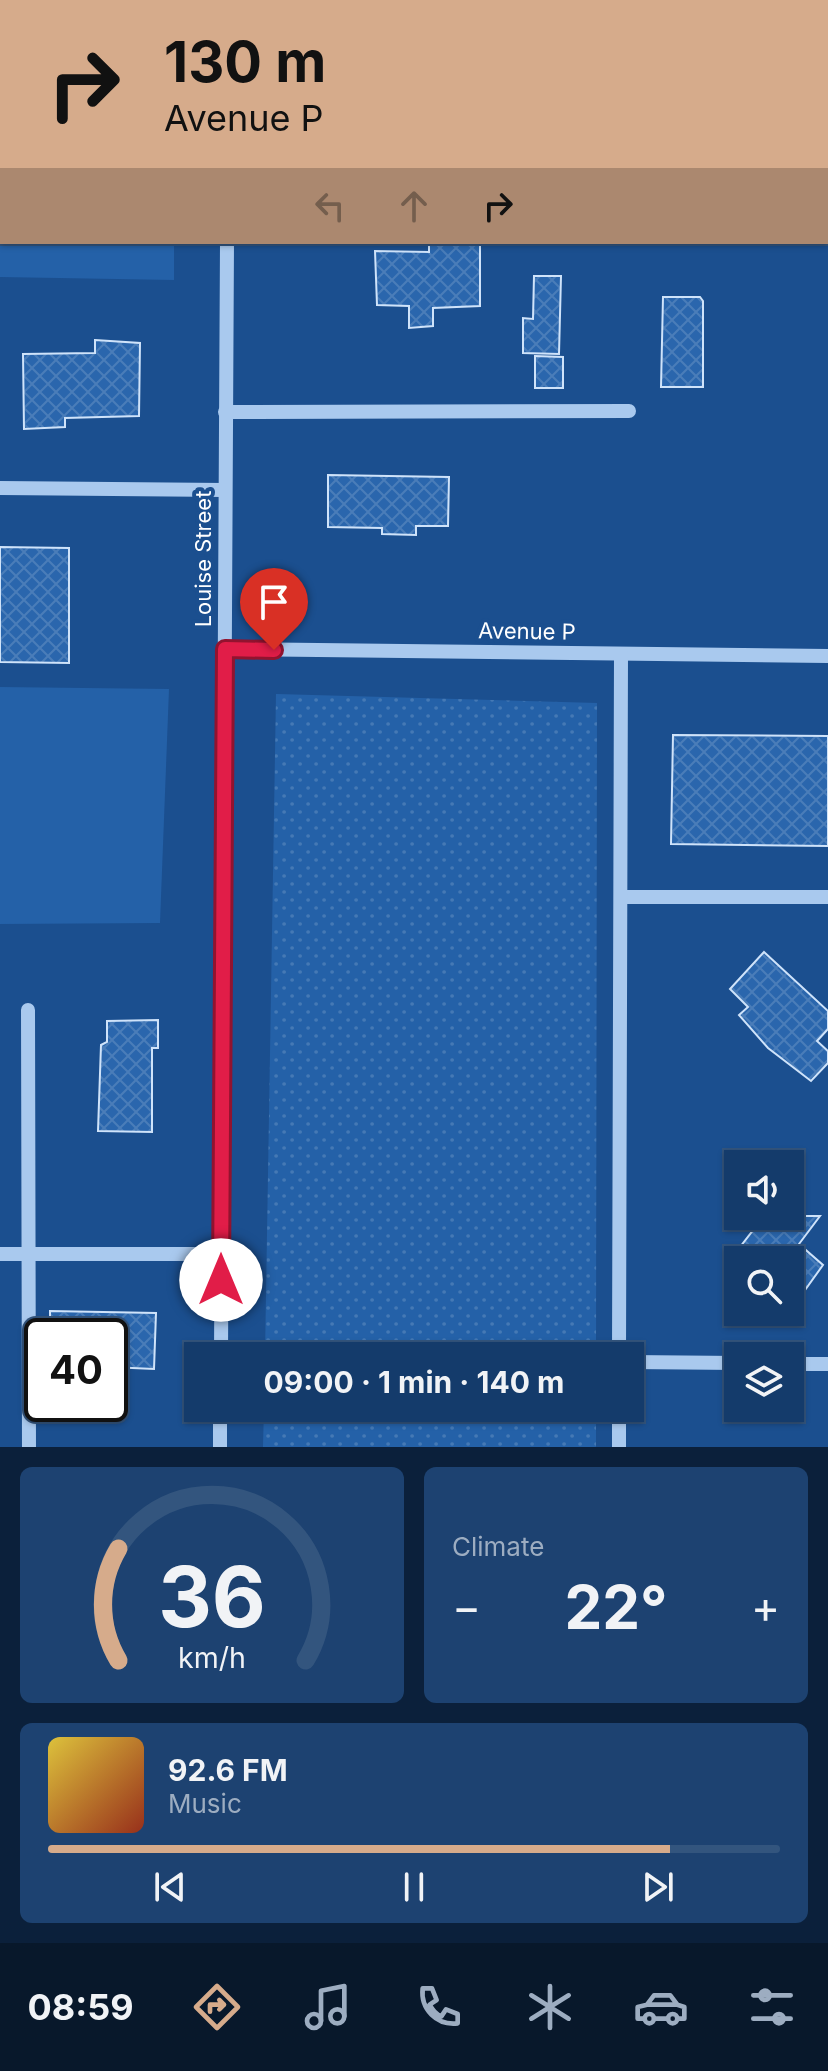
<!DOCTYPE html>
<html lang="en">
<head>
<meta charset="utf-8">
<style>
  :root { --surface:#143b6b; --page:#1d4271; --text:#f1f3f6; --muted:#9dadc1; --line:#33557e; --accent:#d6ab8b }
  body { margin:0; font-family:Inter,sans-serif; background:var(--page); color:var(--text); height:100vh; display:flex; flex-direction:column; font-size:30px; white-space:nowrap }
  * { box-sizing:border-box; margin:0 }
  p { font-size:26px; color:var(--muted) }
  .icon { flex:none; width:44px; height:44px; fill:none; stroke:currentColor; stroke-width:2; stroke-linecap:round; stroke-linejoin:round }
  .map { position:relative; height:1447px; overflow:hidden }
  .sheet { display:flex; flex-direction:column; gap:20px; padding:20px; background:#0b203b; flex:1 }
  .sheet>* { flex:none }
  .hud { position:absolute; left:0px; top:0px; width:828px; height:244px; box-shadow:0 2px 6px #0004,0 0 0 2px var(--line); background:#d6ab8b; color:#111; overflow:hidden }
  .controls { position:absolute; left:724px; top:1150px; display:grid; gap:16px }
  .controls a { display:grid; place-items:center; width:80px; height:80px; border-radius:0px; background:var(--surface); box-shadow:0 2px 6px #0004,0 0 0 2px var(--line); font-size:40px }
  .speed { position:absolute; left:24px; top:1318px; display:flex; gap:16px; font-size:40px; font-weight:700; text-align:center }
  .speed>* { display:grid; place-content:center; width:104px; height:104px; border-radius:50%; background:var(--surface); box-shadow:0 2px 6px #0004,0 0 0 2px var(--line); line-height:1 }
  .speed .limit { border:4px solid #111; border-radius:12px; background:#fff; color:#111 }
  .pin { position:absolute; display:grid; place-items:center; width:68px; height:68px; color:#fff; margin:-82px -34px; border-radius:50% 50% 50% 0; rotate:-45deg; box-shadow:0 0 8px #0007 }
  .pin .icon { rotate:45deg }
  .me { position:absolute; width:88px; margin:-44px; rotate:0deg; stroke-linejoin:round; filter:drop-shadow(0 0 6px #0008) }
  .turn { display:flex; align-items:center; gap:28px; height:168px; padding:0 32px; font-size:36px }
  .turn .icon { width:104px; height:104px; stroke-width:2.5 }
  .turn b { display:block; font-size:56px; line-height:68px }
  .lanes { display:flex; align-items:center; height:76px; padding:0 32px; background:#0003; justify-content:center; gap:40px; direction:ltr }
  .lanes .off { opacity:.35 }
  .big { font-size:60px; font-weight:700; line-height:1.1 }
  .sheet .widget { flex:1; display:flex; flex-direction:column; justify-content:center; gap:12px; min-width:0; padding:0 28px; border-radius:12px; background:var(--page) }
  .sheet .dial { align-items:center; gap:0 }
  .dial svg { height:208px; overflow:visible; fill:none; stroke:var(--line); stroke-width:7; stroke-linecap:round; text-anchor:middle }
  .dial text { fill:var(--text); stroke:none }
  .song { display:flex; align-items:center; gap:24px }
  .cover { width:96px; height:96px; border-radius:12px; background:linear-gradient(135deg,hsl(50 70% 55%),hsl(10 70% 35%)) }
  .played { height:8px; border-radius:4px; background:linear-gradient(90deg,var(--accent) 85%,var(--line) 85%) }
  .keys { display:flex; justify-content:space-around; direction:ltr }
  .heat { display:flex; justify-content:space-between; align-items:center; font-size:44px; direction:ltr }
  .sheet .tiles { flex:1; display:grid; gap:20px; grid-template-columns:1fr 1fr }
  .widget:last-child { grid-column:span 2 }
  .trip { position:absolute; left:184px; top:1342px; width:460px; height:80px; border-radius:0px; background:var(--surface); box-shadow:0 2px 6px #0004,0 0 0 2px var(--line); font-weight:700; line-height:80px; text-align:center }
  .tab-bar { display:flex; height:128px; justify-content:space-around; align-items:center; background:#08182b; color:var(--muted) }
  .tab-bar .icon { width:56px; height:56px }
  .tab-bar .selected { color:var(--accent) }
  .tab-bar b { font-size:36px; color:var(--text) }
  .map>svg:first-child { display:block }
  .grass { fill:#2461a8 }
  .park { fill:url(#park-dots) }
  .building { fill:url(#building-cross-hatch); stroke:#cfe3fa; stroke-width:2 }
  .lines { fill:none; stroke-linecap:round; stroke-linejoin:round }
  .minor { stroke:#a9c9ee; stroke-width:14 }
  .route-casing { stroke:#92132f; stroke-width:20 }
  .route { stroke:#e11d48; stroke-width:14 }
  .labels { text-anchor:middle; dominant-baseline:central; stroke-width:8; stroke-linejoin:round; paint-order:stroke }
  .street-label { font-size:22px; fill:#fff; stroke:#1b4f8f }
</style>
</head>
<body>
<div class="map">
<svg width="828" height="1447" viewBox="0 0 828 1447">
  <defs>
    <pattern id="park-dots" width="8" height="8" patternUnits="userSpaceOnUse" patternTransform="scale(2)"><rect width="8" height="8" fill="#2461a8"/><path d="M2 2h.1M6 6h.1" fill="none" stroke="#4579b5" stroke-width="1.8" stroke-linecap="round"/></pattern>
    <pattern id="building-cross-hatch" width="8" height="8" patternUnits="userSpaceOnUse" patternTransform="scale(2)"><rect width="8" height="8" fill="#2a66ad"/><path d="M0 0l8 8M0 8l8-8" fill="none" stroke="#4a7db9"/></pattern>
  </defs>
  <rect width="100%" height="100%" fill="#1b4f8f"/>
  <!-- grass -->
  <g class="grass">
    <path d="M 0,0 L 176,0 L 2,2 L 2,242 L 174,242 L 174,280 L 0,277 Z"/>
    <path d="M 0,687 L 169,689 L 160,923 L 0,924 Z"/>
  </g>
  <!-- park -->
  <g class="park">
    <path d="M 276,694 L 597,703 L 596,1356 L 265,1356 Z"/>
    <path d="M 264,1408 L 596,1408 L 596,1447 L 263,1447 Z"/>
  </g>
  <!-- building -->
  <g class="building">
    <path d="M 429,242 L 480,244 L 480,306 L 433,308 L 433,326 L 409,328 L 409,306 L 377,305 L 375,251 L 429,252 Z"/>
    <path d="M 534,276 L 561,276 L 559,354 L 523,353 L 523,318 L 533,319 Z"/>
    <path d="M 663,297 L 700,297 L 703,301 L 703,387 L 661,387 Z"/>
    <path d="M 95,340 L 140,343 L 139,416 L 65,418 L 65,427 L 24,429 L 23,354 L 95,353 Z"/>
    <path d="M 535,356 L 563,357 L 563,388 L 535,388 Z"/>
    <path d="M 328,475 L 449,477 L 448,526 L 416,526 L 416,535 L 382,534 L 382,528 L 328,527 Z"/>
    <path d="M 0,547 L 69,548 L 69,663 L 0,662 Z"/>
    <path d="M 673,735 L 828,736 L 828,846 L 671,844 Z"/>
    <path d="M 764,952 L 828,1011 L 828,1029 L 817,1041 L 828,1051 L 828,1063 L 811,1081 L 768,1048 L 739,1015 L 748,1007 L 730,989 Z"/>
    <path d="M 158,1020 L 158,1048 L 152,1048 L 152,1132 L 98,1131 L 101,1045 L 107,1042 L 107,1021 Z"/>
    <path d="M 764,1216 L 820,1216 L 799,1244 L 823,1265 L 790,1311 L 790,1260 L 730,1260 Z"/>
    <path d="M 50,1311 L 156,1313 L 154,1369 L 110,1367 L 110,1336 L 50,1336 Z"/>
  </g>
  <g class="lines">
    <!-- minor -->
    <g class="minor">
      <path d="M 229,2 L 229,0"/>
      <path d="M 826,181 L 828,181"/>
      <path d="M 225,412 L 629,411"/>
      <path d="M 0,488 L 225,490"/>
      <path d="M 225,649 L 828,656"/>
      <path d="M 621,897 L 828,897"/>
      <path d="M 28,1010 L 29,1447"/>
      <path d="M 0,1254 L 221,1254"/>
      <path d="M 221,1356 L 227,242"/>
      <path d="M 619,1356 L 621,654"/>
      <path d="M 630,1362 L 738,1363"/>
      <path d="M 790,1364 L 828,1364"/>
      <path d="M 220,1447 L 220,1408"/>
      <path d="M 619,1447 L 619,1408"/>
    </g>
  </g>
  <g class="lines">
    <defs>
      <path id="route" d="M 221,1280 L 225,649 L 274,650"/>
    </defs>
    <!-- route casing -->
    <use href="#route" class="route-casing"/>
    <!-- route -->
    <use href="#route" class="route"/>
  </g>
  <g class="labels">
    <!-- street labels -->
    <g class="street-label">
      <text transform="translate(203 559) rotate(-90)">Louise Street</text>
      <text transform="translate(527 631) rotate(1)">Avenue P</text>
    </g>
  </g>
</svg>
<div class="controls">
<a><svg class="icon" aria-label="sound" viewBox="0 0 24 24"><path d="M4 9h4l5-4v14l-5-4H4zM17 9q2 3 0 6"/></svg></a>
<a><svg class="icon" aria-label="search" viewBox="0 0 24 24"><circle cx="10" cy="10" r="6"/><path d="M15 15l6 6"/></svg></a>
<a><svg class="icon" aria-label="layers" viewBox="0 0 24 24"><path d="M12 4l9 5-9 5-9-5zM3 14l9 5 9-5"/></svg></a>
</div>
<div class="speed"><div class="limit">40</div></div>
<div class="pin" style="left:274px;top:650px;background:#d93025"><svg class="icon" aria-label="arrive" viewBox="0 0 24 24"><path d="M6 21V4h12l-3 4 3 4H6"/></svg></div>
<svg class="me" style="left:221px;top:1280px" viewBox="-20 -20 40 40"><circle r="19" fill="#fff"/><path d="M0-13L10 11 0 6-10 11z" fill="#e11d48"/></svg>
<div class="trip">09:00 · 1 min · 140 m</div>
<div class="hud">
<div class="turn"><svg class="icon" aria-label="right" viewBox="0 0 24 24"><path d="M7 20v-9h11M14 6l5 5-5 5"/></svg><div><b>130 m</b>Avenue P</div></div>
<div class="lanes"><svg class="icon off" aria-label="left" viewBox="0 0 24 24"><path d="M17 20v-9H6M10 6l-5 5 5 5"/></svg><svg class="icon off" aria-label="ahead" viewBox="0 0 24 24"><path d="M12 20V5M6 11l6-6 6 6"/></svg><svg class="icon" aria-label="right" viewBox="0 0 24 24"><path d="M7 20v-9h11M14 6l5 5-5 5"/></svg></div>
</div>
</div>
<section class="sheet">
<div class="tiles">
<div class="widget dial"><svg viewBox="0 0 100 80">
<path d="M14 69A42 42 0 1 1 86 69"/>
<path d="M14 69A42 42 0 0 1 14 26" stroke="#d6ab8b"/>
<text x="50" y="56" font-size="32" font-weight="700">36</text>
<text x="50" y="72" font-size="11">km/h</text>
</svg></div>
<div class="widget"><p>Climate</p>
<div class="heat"><a>−</a><b class="big">22°</b><a>+</a></div>
</div>
<div class="widget">
<div class="song"><i class="cover"></i><div><b>92.6 FM</b><p>Music</p></div></div>
<div class="played"></div>
<div class="keys"><svg class="icon" aria-label="previous" viewBox="0 0 24 24"><path d="M18 5L8 12l10 7zM5 5v14"/></svg><svg class="icon" aria-label="pause" viewBox="0 0 24 24"><path d="M8 5v14M16 5v14"/></svg><svg class="icon" aria-label="next" viewBox="0 0 24 24"><path d="M6 5l10 7-10 7zM19 5v14"/></svg></div>
</div>
</div>
</section>
<nav class="tab-bar">
<b>08:59</b>
<svg class="icon selected" aria-label="directions" viewBox="0 0 24 24"><path d="M12 3l9 9-9 9-9-9zM9 14v-3h6M13 9l2 2-2 2"/></svg>
<svg class="icon" aria-label="music" viewBox="0 0 24 24"><path d="M9 18V5l10-2v13"/><circle cx="6" cy="18" r="3"/><circle cx="16" cy="16" r="3"/></svg>
<svg class="icon" aria-label="phone" viewBox="0 0 24 24"><path d="M5 4h4l2 5-3 2q2 4 5 5l2-3 5 2v4C11 20 4 13 5 4z"/></svg>
<svg class="icon" aria-label="climate" viewBox="0 0 24 24"><path d="M12 3v18M4 7l16 10M4 17L20 7"/></svg>
<svg class="icon" aria-label="car" viewBox="0 0 24 24"><path d="M5 17H2v-5l4-1 3-4h7l3 4 3 1v5h-3M9 17h6M6 11h13"/><circle cx="7" cy="17" r="2"/><circle cx="17" cy="17" r="2"/></svg>
<svg class="icon" aria-label="filters" viewBox="0 0 24 24"><path d="M4 7h16M4 17h16"/><circle cx="9" cy="7" r="2"/><circle cx="15" cy="17" r="2"/></svg>
</nav>
</body>
</html>
